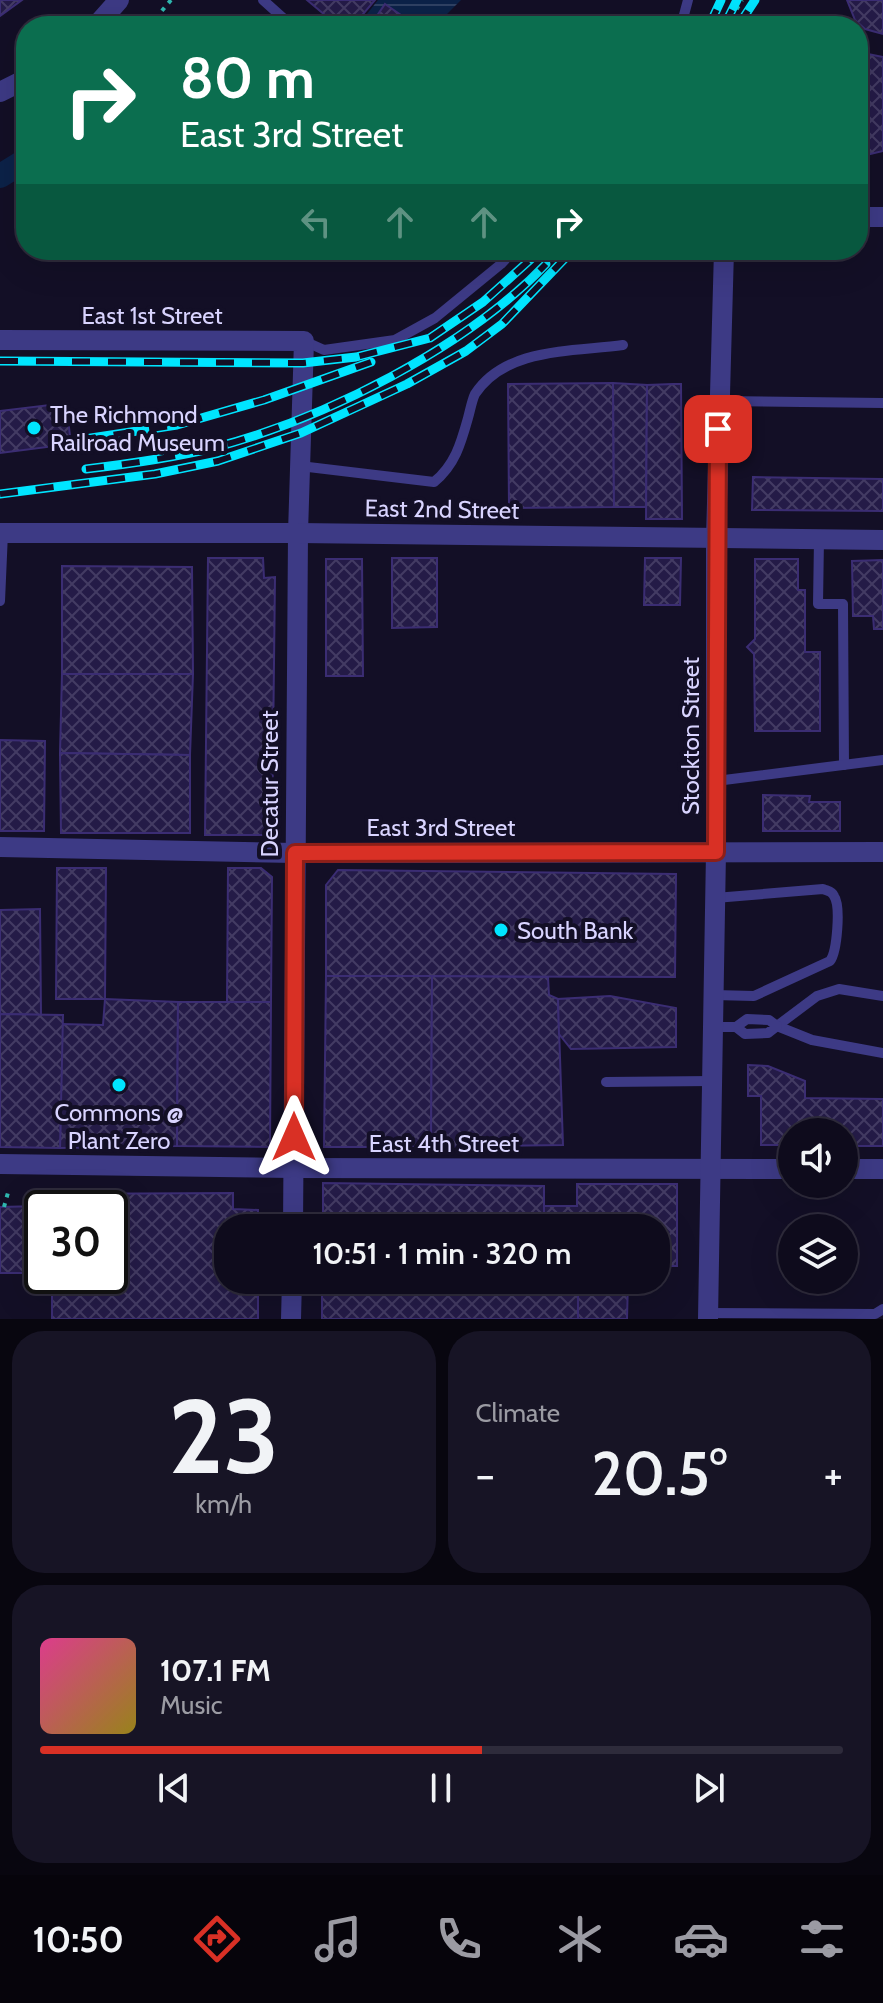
<!DOCTYPE html>
<html lang="en">
<head>
<meta charset="utf-8">
<style>
  :root { --surface:#0e0b1c; --page:#171425; --text:#f1f3f6; --muted:#9b9ba3; --line:#2e2b3b; --accent:#d93025 }
  body { margin:0; font-family:Cabin,sans-serif; background:var(--page); color:var(--text); height:100vh; display:flex; flex-direction:column; font-size:30px; white-space:nowrap }
  * { box-sizing:border-box; margin:0 }
  p { font-size:26px; color:var(--muted) }
  .icon { flex:none; width:44px; height:44px; fill:none; stroke:currentColor; stroke-width:2; stroke-linecap:round; stroke-linejoin:round }
  .map { position:relative; height:1319px; overflow:hidden }
  .drawer { display:flex; flex-direction:column; gap:12px; padding:12px; background:#08060f; flex:1 }
  .drawer>* { flex:none }
  .top-card { position:absolute; left:16px; top:16px; width:852px; height:244px; border-radius:32px; box-shadow:0 8px 32px #0002,0 0 0 2px var(--line); background:#0b6e4f; color:#fff; overflow:hidden }
  .buttons { position:absolute; left:778px; top:1118px; display:grid; gap:16px }
  .buttons a { display:grid; place-items:center; width:80px; height:80px; border-radius:50%; background:var(--surface); box-shadow:0 8px 32px #0002,0 0 0 2px var(--line); font-size:40px }
  .speed { position:absolute; left:24px; top:1190px; display:flex; gap:16px; font-size:40px; font-weight:700; text-align:center }
  .speed>* { display:grid; place-content:center; width:104px; height:104px; border-radius:50%; background:var(--surface); box-shadow:0 8px 32px #0002,0 0 0 2px var(--line); line-height:1 }
  .speed .limit { border:4px solid #111; border-radius:12px; background:#fff; color:#111 }
  .pin { position:absolute; display:grid; place-items:center; width:68px; height:68px; color:#fff; margin:-34px; border-radius:16px; box-shadow:0 4px 12px #0006 }
  .me { position:absolute; width:88px; margin:-44px; rotate:0deg; stroke-linejoin:round; filter:drop-shadow(0 0 6px #0008) }
  .turn { display:flex; align-items:center; gap:28px; height:168px; padding:0 32px; font-size:36px }
  .turn .icon { width:104px; height:104px; stroke-width:2.5 }
  .turn b { display:block; font-size:56px; line-height:68px }
  .lanes { display:flex; align-items:center; height:76px; padding:0 32px; background:#0003; justify-content:center; gap:40px; direction:ltr }
  .lanes .off { opacity:.35 }
  .big { font-size:60px; font-weight:600; line-height:1.1 }
  .drawer .tile { flex:1; display:flex; flex-direction:column; justify-content:center; gap:12px; min-width:0; padding:0 28px; border-radius:32px; background:var(--page) }
  .drawer .dial { align-items:center; gap:0 }
  .dial b { font-size:104px; line-height:1 }
  .song { display:flex; align-items:center; gap:24px }
  .cover { width:96px; height:96px; border-radius:12px; background:linear-gradient(135deg,hsl(330 70% 55%),hsl(50 70% 35%)) }
  .played { height:8px; border-radius:4px; background:linear-gradient(90deg,var(--accent) 55%,var(--line) 55%) }
  .keys { display:flex; justify-content:space-around; direction:ltr }
  .heat { display:flex; justify-content:space-between; align-items:center; font-size:44px; direction:ltr }
  .drawer .tiles { flex:1; display:grid; gap:12px; grid-template-columns:1fr 1fr }
  .tile:last-child { grid-column:span 2 }
  .trip { position:absolute; left:214px; top:1214px; width:456px; height:80px; border-radius:32px; background:var(--surface); box-shadow:0 8px 32px #0002,0 0 0 2px var(--line); font-weight:600; line-height:80px; text-align:center }
  .menu { display:flex; height:128px; justify-content:space-around; align-items:center; background:#06040b; color:var(--muted) }
  .menu .icon { width:56px; height:56px }
  .menu .on { color:var(--accent) }
  .menu b { font-size:36px; color:var(--text) }
  .map>svg:first-child { display:block }
  .water { fill:url(#water-rules) }
  .lines { fill:none; stroke-linecap:round; stroke-linejoin:round }
  .canal { stroke:#0c2248; stroke-width:24 }
  .building { fill:url(#building-cross-hatch); stroke:#3b2d73; stroke-width:2 }
  .path { stroke:#2fb8b0; stroke-width:4; stroke-dasharray:4 6; stroke-linecap:butt }
  .service { stroke:#3d3a85; stroke-width:10 }
  .minor { stroke:#3d3a85; stroke-width:20 }
  .rail-casing { stroke:#00e5ff; stroke-width:9 }
  .rail { stroke:#130f26; stroke-width:6; stroke-dasharray:18; stroke-linecap:butt }
  .route-casing { stroke:#8d1f18; stroke-width:20 }
  .route { stroke:#d93025; stroke-width:14 }
  .poi-dot { fill:#00e5ff; stroke:#130f26; stroke-width:3 }
  .labels { text-anchor:middle; dominant-baseline:central; stroke-width:8; stroke-linejoin:round; paint-order:stroke }
  .street-label { font-size:24px; fill:#d9d4ff; stroke:#130f26 }
  .poi-label { font-size:24px; fill:#d9d4ff; stroke:#130f26; text-anchor:start }
</style>
</head>
<body>
<div class="map">
<svg width="883" height="1319" viewBox="0 0 883 1319">
  <defs>
    <pattern id="water-rules" width="6" height="5" patternUnits="userSpaceOnUse" patternTransform="scale(2)"><rect width="6" height="5" fill="#0c2248"/><path d="M0 2.5h6" fill="none" stroke="#2f4163"/></pattern>
    <pattern id="building-cross-hatch" width="8" height="8" patternUnits="userSpaceOnUse" patternTransform="scale(2)"><rect width="8" height="8" fill="#241b47"/><path d="M0 0l8 8M0 8l8-8" fill="none" stroke="#433b63"/></pattern>
  </defs>
  <rect width="100%" height="100%" fill="#130f26"/>
  <!-- water -->
  <path class="water" d="M 378,0 L 461,0 L 435,26 L 365,26 L 360,23 Z"/>
  <g class="lines">
    <!-- canal -->
    <path class="canal" d="M 0,176 L 26,160"/>
  </g>
  <!-- building -->
  <g class="building">
    <path d="M 0,0 L 22,0 L 0,16 Z"/>
    <path d="M 307,0 L 375,0 L 353,26 L 338,26 Z"/>
    <path d="M 847,0 L 883,0 L 883,34 L 865,29 L 855,20 Z"/>
    <path d="M 385,4 L 417,26 L 370,26 Z"/>
    <path d="M 858,52 L 883,57 L 883,151 L 862,156 L 858,156 Z"/>
    <path d="M 613,383 L 614,507 L 509,508 L 508,384 Z"/>
    <path d="M 613,383 L 647,385 L 646,507 L 614,507 Z"/>
    <path d="M 673,384 L 681,384 L 682,519 L 646,519 L 647,385 Z"/>
    <path d="M 66,403 L 71,444 L 0,453 L 0,411 Z"/>
    <path d="M 753,477 L 883,479 L 883,511 L 752,510 Z"/>
    <path d="M 208,558 L 263,558 L 264,578 L 275,577 L 272,835 L 205,835 Z"/>
    <path d="M 392,558 L 437,558 L 437,627 L 392,628 Z"/>
    <path d="M 645,558 L 681,558 L 680,605 L 644,605 Z"/>
    <path d="M 326,559 L 362,559 L 363,676 L 326,676 Z"/>
    <path d="M 755,559 L 798,559 L 798,590 L 805,590 L 805,652 L 820,652 L 820,731 L 755,731 L 754,654 L 747,647 L 755,639 Z"/>
    <path d="M 883,560 L 883,629 L 874,629 L 873,616 L 853,616 L 852,561 Z"/>
    <path d="M 62,566 L 192,567 L 193,674 L 62,674 Z"/>
    <path d="M 62,674 L 193,674 L 190,755 L 60,753 Z"/>
    <path d="M 0,740 L 45,741 L 44,831 L 0,831 Z"/>
    <path d="M 60,753 L 190,755 L 190,833 L 61,833 Z"/>
    <path d="M 763,795 L 810,796 L 809,802 L 840,802 L 840,831 L 763,831 Z"/>
    <path d="M 57,868 L 106,868 L 105,999 L 56,999 Z"/>
    <path d="M 228,868 L 261,868 L 272,877 L 271,1002 L 227,1002 Z"/>
    <path d="M 338,870 L 676,874 L 675,977 L 326,976 L 326,885 Z"/>
    <path d="M 40,909 L 41,1015 L 0,1014 L 0,910 Z"/>
    <path d="M 326,976 L 432,976 L 431,1147 L 324,1147 Z"/>
    <path d="M 432,976 L 548,977 L 549,995 L 558,999 L 563,1145 L 431,1147 Z"/>
    <path d="M 610,996 L 676,1008 L 676,1047 L 571,1049 L 559,1034 L 558,999 Z"/>
    <path d="M 105,999 L 178,1002 L 177,1146 L 60,1148 L 62,1024 L 103,1025 Z"/>
    <path d="M 178,1002 L 271,1002 L 270,1147 L 177,1146 Z"/>
    <path d="M 0,1014 L 63,1015 L 60,1148 L 0,1147 Z"/>
    <path d="M 748,1065 L 768,1066 L 805,1081 L 805,1098 L 883,1099 L 883,1146 L 844,1146 L 844,1132 L 792,1132 L 792,1145 L 761,1145 L 761,1096 L 748,1096 Z"/>
    <path d="M 323,1183 L 544,1186 L 544,1228 L 323,1228 Z"/>
    <path d="M 577,1184 L 677,1184 L 677,1266 L 656,1266 L 656,1228 L 544,1228 L 544,1206 L 577,1206 Z"/>
    <path d="M 233,1193 L 233,1209 L 258,1210 L 258,1228 L 228,1228 L 228,1280 L 258,1280 L 258,1319 L 52,1319 L 52,1276 L 110,1276 L 110,1208 L 42,1208 L 42,1273 L 0,1273 L 0,1207 L 40,1206 L 40,1194 Z"/>
    <rect x="322" y="1280" width="256" height="39"/>
    <path d="M 578,1280 L 628,1280 L 627,1319 L 578,1319 Z"/>
  </g>
  <g class="lines">
    <!-- path -->
    <g class="path">
      <path d="M 149,26 L 171,0"/>
      <path d="M 712,26 L 735,12 L 742,0"/>
      <path d="M 4,1207 L 9,1189"/>
    </g>
    <!-- service -->
    <g class="service">
      <path d="M 263,0 L 292,26"/>
      <path d="M 681,26 L 688,0"/>
      <path d="M 304,341 L 324,350 L 395,340 L 435,318 L 501,264 L 514,250"/>
      <path d="M 719,401 L 883,403"/>
      <path d="M 300,466 L 434,482 C 455,465 461,443 468,418 C 470,411 472,400 475,394 C 506,347 573,352 623,345"/>
      <path d="M 819,539 L 818,604 L 843,604 L 844,765"/>
      <path d="M 0,601 L 3,533"/>
      <path d="M 716,781 L 883,760"/>
      <path d="M 714,995 L 754,996 L 830,961 C 837,952 841,906 834,896 C 832,891 827,891 823,889 L 715,898"/>
      <path d="M 777,1026 L 817,996 L 839,989 L 883,996"/>
      <path d="M 777,1026 L 812,1040 L 883,1053"/>
      <path d="M 713,1027 L 736,1027 L 747,1019 L 769,1020 L 777,1026 L 768,1033 L 745,1034 L 736,1027"/>
      <path d="M 606,1082 L 712,1081"/>
      <path d="M 708,1313 L 875,1314 L 883,1309"/>
    </g>
    <!-- minor -->
    <g class="minor">
      <path d="M 96,26 L 119,0"/>
      <path d="M 0,92 L 26,79"/>
      <path d="M 858,217 L 883,217"/>
      <path d="M 0,340 L 304,341 L 298,533 L 293,1228"/>
      <path d="M 0,533 L 298,533 L 883,540"/>
      <path d="M 0,847 L 295,853 L 883,852"/>
      <path d="M 0,1164 L 294,1168 L 792,1169"/>
      <path d="M 844,1169 L 883,1169"/>
      <path d="M 291,1319 L 292,1280"/>
      <path d="M 708,1319 L 716,852 L 716,539 L 724,250"/>
    </g>
    <defs>
      <g id="rail">
        <path d="M 709,26 L 721,0"/>
        <path d="M 724,26 L 737,0"/>
        <path d="M 738,26 L 755,0"/>
        <path d="M 0,361 L 303,363 L 356,357 L 430,338 L 483,302 L 541,250"/>
        <path d="M 78,440 L 177,425 L 264,400 L 371,362"/>
        <path d="M 86,469 C 129,464 171,458 213,448 C 324,419 466,348 546,264"/>
        <path d="M 0,494 L 155,474 L 218,461 L 301,433 L 407,384 L 466,351 L 502,324 L 573,250"/>
      </g>
    </defs>
    <!-- rail casing -->
    <use href="#rail" class="rail-casing"/>
    <!-- rail -->
    <use href="#rail" class="rail"/>
  </g>
  <g class="lines">
    <defs>
      <path id="route" d="M 294,1137 L 295,853 L 716,852 L 718,429"/>
    </defs>
    <!-- route casing -->
    <use href="#route" class="route-casing"/>
    <!-- route -->
    <use href="#route" class="route"/>
  </g>
  <!-- markers -->
  <g class="poi-dot">
    <circle cx="34" cy="428" r="8"/>
    <circle cx="501" cy="930" r="8"/>
    <circle cx="119" cy="1085" r="8"/>
  </g>
  <g class="labels">
    <!-- street labels -->
    <g class="street-label">
      <text x="152" y="315">East 1st Street</text>
      <text transform="translate(442 509) rotate(1)">East 2nd Street</text>
      <text transform="translate(690 736) rotate(-90)">Stockton Street</text>
      <text transform="translate(269 784) rotate(-90)">Decatur Street</text>
      <text x="441" y="827">East 3rd Street</text>
      <text x="444" y="1143">East 4th Street</text>
    </g>
    <!-- poi labels -->
    <g class="poi-label">
      <text x="50" y="414">The Richmond<tspan x="50" dy="28">Railroad Museum</tspan></text>
      <text x="517" y="930">South Bank</text>
      <text x="119" y="1112" text-anchor="middle">Commons @<tspan x="119" dy="28">Plant Zero</tspan></text>
    </g>
  </g>
</svg>
<div class="buttons">
<a><svg class="icon" aria-label="sound" viewBox="0 0 24 24"><path d="M4 9h4l5-4v14l-5-4H4zM17 9q2 3 0 6"/></svg></a>
<a><svg class="icon" aria-label="layers" viewBox="0 0 24 24"><path d="M12 4l9 5-9 5-9-5zM3 14l9 5 9-5"/></svg></a>
</div>
<div class="speed"><div class="limit">30</div></div>
<div class="pin" style="left:718px;top:429px;background:#d93025"><svg class="icon" aria-label="arrive" viewBox="0 0 24 24"><path d="M6 21V4h12l-3 4 3 4H6"/></svg></div>
<svg class="me" style="left:294px;top:1137px" viewBox="-20 -20 40 40"><path d="M0-17L14 15 0 8-14 15z" fill="#d93025" stroke="#fff" stroke-width="4"/></svg>
<div class="trip">10:51 · 1 min · 320 m</div>
<div class="top-card">
<div class="turn"><svg class="icon" aria-label="right" viewBox="0 0 24 24"><path d="M7 20v-9h11M14 6l5 5-5 5"/></svg><div><b>80 m</b>East 3rd Street</div></div>
<div class="lanes"><svg class="icon off" aria-label="left" viewBox="0 0 24 24"><path d="M17 20v-9H6M10 6l-5 5 5 5"/></svg><svg class="icon off" aria-label="ahead" viewBox="0 0 24 24"><path d="M12 20V5M6 11l6-6 6 6"/></svg><svg class="icon off" aria-label="ahead" viewBox="0 0 24 24"><path d="M12 20V5M6 11l6-6 6 6"/></svg><svg class="icon" aria-label="right" viewBox="0 0 24 24"><path d="M7 20v-9h11M14 6l5 5-5 5"/></svg></div>
</div>
</div>
<section class="drawer">
<div class="tiles">
<div class="tile dial"><b>23</b><p>km/h</p></div>
<div class="tile"><p>Climate</p>
<div class="heat"><a>−</a><b class="big">20.5°</b><a>+</a></div>
</div>
<div class="tile">
<div class="song"><i class="cover"></i><div><b>107.1 FM</b><p>Music</p></div></div>
<div class="played"></div>
<div class="keys"><svg class="icon" aria-label="previous" viewBox="0 0 24 24"><path d="M18 5L8 12l10 7zM5 5v14"/></svg><svg class="icon" aria-label="pause" viewBox="0 0 24 24"><path d="M8 5v14M16 5v14"/></svg><svg class="icon" aria-label="next" viewBox="0 0 24 24"><path d="M6 5l10 7-10 7zM19 5v14"/></svg></div>
</div>
</div>
</section>
<nav class="menu">
<b>10:50</b>
<svg class="icon on" aria-label="directions" viewBox="0 0 24 24"><path d="M12 3l9 9-9 9-9-9zM9 14v-3h6M13 9l2 2-2 2"/></svg>
<svg class="icon" aria-label="music" viewBox="0 0 24 24"><path d="M9 18V5l10-2v13"/><circle cx="6" cy="18" r="3"/><circle cx="16" cy="16" r="3"/></svg>
<svg class="icon" aria-label="phone" viewBox="0 0 24 24"><path d="M5 4h4l2 5-3 2q2 4 5 5l2-3 5 2v4C11 20 4 13 5 4z"/></svg>
<svg class="icon" aria-label="climate" viewBox="0 0 24 24"><path d="M12 3v18M4 7l16 10M4 17L20 7"/></svg>
<svg class="icon" aria-label="car" viewBox="0 0 24 24"><path d="M5 17H2v-5l4-1 3-4h7l3 4 3 1v5h-3M9 17h6M6 11h13"/><circle cx="7" cy="17" r="2"/><circle cx="17" cy="17" r="2"/></svg>
<svg class="icon" aria-label="filters" viewBox="0 0 24 24"><path d="M4 7h16M4 17h16"/><circle cx="9" cy="7" r="2"/><circle cx="15" cy="17" r="2"/></svg>
</nav>
</body>
</html>
